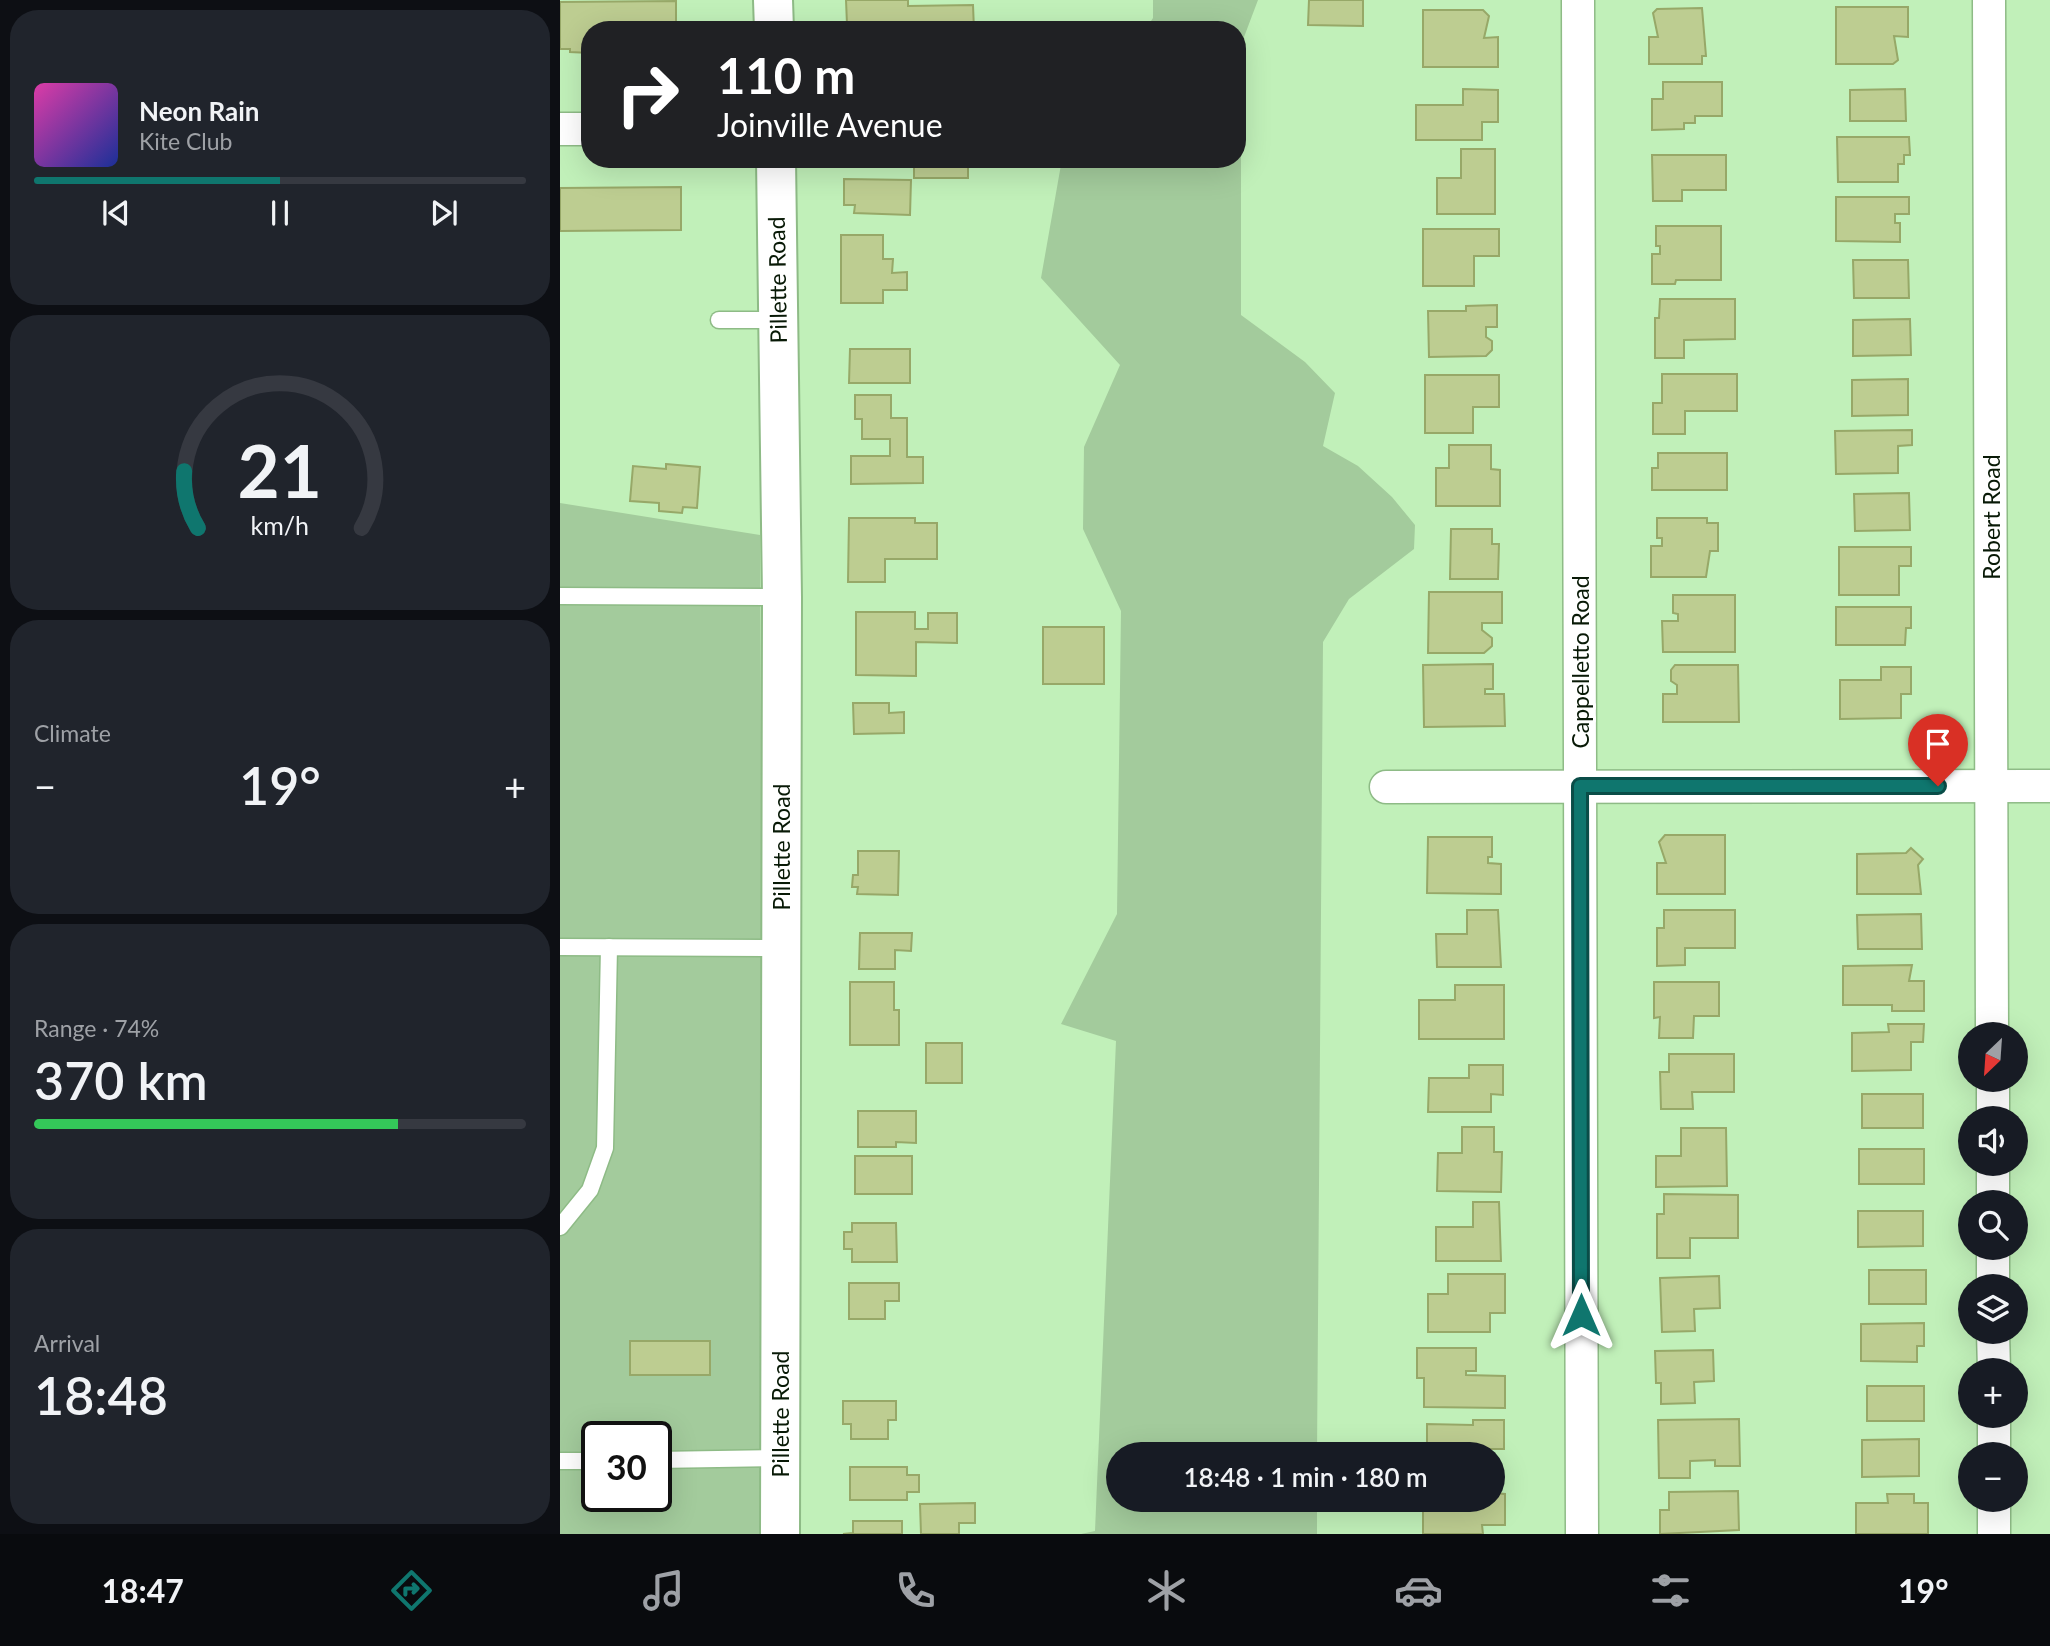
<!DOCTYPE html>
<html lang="en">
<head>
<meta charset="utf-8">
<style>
  :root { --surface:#171b24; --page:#20242c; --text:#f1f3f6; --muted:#9ea1a6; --line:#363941; --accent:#0f766e }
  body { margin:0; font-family:Lato,sans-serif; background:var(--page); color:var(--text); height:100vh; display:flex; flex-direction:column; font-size:26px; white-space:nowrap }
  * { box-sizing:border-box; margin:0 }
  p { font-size:23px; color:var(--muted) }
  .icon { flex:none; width:38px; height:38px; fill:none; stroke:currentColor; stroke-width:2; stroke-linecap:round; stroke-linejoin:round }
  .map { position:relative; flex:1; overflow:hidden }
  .side { display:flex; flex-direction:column; gap:10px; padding:10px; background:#0d0f14; width:560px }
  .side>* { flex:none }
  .top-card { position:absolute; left:21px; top:21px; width:665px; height:147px; border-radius:28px; box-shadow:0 7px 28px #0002; background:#202124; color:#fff; overflow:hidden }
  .needle { width:46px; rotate:205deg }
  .buttons { position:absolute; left:1398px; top:1022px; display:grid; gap:14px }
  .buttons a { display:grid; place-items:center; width:70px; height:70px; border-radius:50%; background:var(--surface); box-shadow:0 7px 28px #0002; font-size:35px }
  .speed { position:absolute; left:21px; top:1421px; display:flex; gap:14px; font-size:35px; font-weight:700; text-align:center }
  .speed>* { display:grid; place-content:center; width:91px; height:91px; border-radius:50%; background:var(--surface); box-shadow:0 7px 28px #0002; line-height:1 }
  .speed .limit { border:4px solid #111; border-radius:10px; background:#fff; color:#111 }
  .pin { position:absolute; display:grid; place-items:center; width:60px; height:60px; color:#fff; margin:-72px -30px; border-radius:50% 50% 50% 0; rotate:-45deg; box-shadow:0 0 7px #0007 }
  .pin .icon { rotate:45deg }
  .me { position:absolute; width:77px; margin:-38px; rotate:0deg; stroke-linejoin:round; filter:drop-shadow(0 0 5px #0008) }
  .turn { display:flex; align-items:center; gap:24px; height:147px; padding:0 21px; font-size:32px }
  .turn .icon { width:91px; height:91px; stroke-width:2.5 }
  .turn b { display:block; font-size:49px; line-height:60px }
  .big { font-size:52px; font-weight:600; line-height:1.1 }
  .side .card { flex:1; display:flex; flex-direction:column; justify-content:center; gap:10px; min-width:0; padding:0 24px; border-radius:28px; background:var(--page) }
  .side .dial { align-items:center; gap:0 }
  .dial svg { height:182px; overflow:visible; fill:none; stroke:var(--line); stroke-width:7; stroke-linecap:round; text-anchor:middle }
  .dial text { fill:var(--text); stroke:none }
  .song { display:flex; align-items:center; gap:21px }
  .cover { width:84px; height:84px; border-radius:10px; background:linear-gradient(135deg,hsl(320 70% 55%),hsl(230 70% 35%)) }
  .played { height:7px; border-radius:4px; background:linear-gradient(90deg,var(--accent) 50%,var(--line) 50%) }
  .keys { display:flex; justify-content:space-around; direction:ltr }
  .heat { display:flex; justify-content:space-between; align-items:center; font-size:38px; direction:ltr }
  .charge { height:10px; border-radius:5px; background:linear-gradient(90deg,#34c759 74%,var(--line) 0) }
  .trip { position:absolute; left:546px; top:1442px; width:399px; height:70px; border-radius:35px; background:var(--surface); box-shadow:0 7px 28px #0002; font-weight:600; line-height:70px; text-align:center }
  .dock { display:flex; height:112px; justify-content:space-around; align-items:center; background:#090b0e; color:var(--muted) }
  .dock .icon { width:49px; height:49px }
  .dock .active { color:var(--accent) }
  .dock b { font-size:32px; color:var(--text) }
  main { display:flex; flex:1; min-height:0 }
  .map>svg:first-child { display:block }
  .green { fill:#a3cb9c; fill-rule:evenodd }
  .building { fill:#bdcd91; stroke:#97a868; stroke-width:2 }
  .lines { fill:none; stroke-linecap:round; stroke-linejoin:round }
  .service-casing { stroke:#8ebb86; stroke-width:19 }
  .minor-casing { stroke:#8ebb86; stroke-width:35 }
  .tertiary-casing { stroke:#8ebb86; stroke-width:42 }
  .service { stroke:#fff; stroke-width:16 }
  .minor { stroke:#fff; stroke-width:32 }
  .tertiary { stroke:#fff; stroke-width:38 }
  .route-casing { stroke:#0a4d48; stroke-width:18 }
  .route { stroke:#0f766e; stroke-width:12 }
  .labels { text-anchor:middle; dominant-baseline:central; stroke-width:6; stroke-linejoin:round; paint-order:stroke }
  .street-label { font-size:23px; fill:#081906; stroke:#fff }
</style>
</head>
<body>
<main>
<section class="side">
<div class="card">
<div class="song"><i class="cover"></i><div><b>Neon Rain</b><p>Kite Club</p></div></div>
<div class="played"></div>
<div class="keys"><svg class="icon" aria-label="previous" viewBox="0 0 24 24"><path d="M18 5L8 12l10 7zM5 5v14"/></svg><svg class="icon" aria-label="pause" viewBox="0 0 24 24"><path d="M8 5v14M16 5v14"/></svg><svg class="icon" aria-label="next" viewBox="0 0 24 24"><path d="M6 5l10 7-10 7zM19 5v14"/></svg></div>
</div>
<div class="card dial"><svg viewBox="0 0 100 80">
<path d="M14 69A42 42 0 1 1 86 69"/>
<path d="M14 69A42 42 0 0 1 8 44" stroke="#0f766e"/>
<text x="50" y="56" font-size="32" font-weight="700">21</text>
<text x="50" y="72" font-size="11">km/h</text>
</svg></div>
<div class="card"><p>Climate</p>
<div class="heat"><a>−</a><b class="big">19°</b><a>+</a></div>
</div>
<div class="card"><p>Range · 74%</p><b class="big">370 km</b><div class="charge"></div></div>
<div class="card"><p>Arrival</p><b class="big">18:48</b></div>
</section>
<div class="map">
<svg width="1490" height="1534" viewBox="0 0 1490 1534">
  <rect width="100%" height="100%" fill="#c1f0b9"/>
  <!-- green -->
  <g class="green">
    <path d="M 593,0 L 698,0 L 681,45 L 681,315 L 745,362 L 775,393 L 763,446 L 798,466 L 832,497 L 855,525 L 854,549 L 789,599 L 763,642 L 757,1454 L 558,1454 L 558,1500 L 757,1500 L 757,1534 L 521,1534 L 535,1531 L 556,1041 L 501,1024 L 557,914 L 561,611 L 523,529 L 524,447 L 560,365 L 481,278 L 502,159 L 677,159 L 677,30 L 585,30 L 593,18 Z"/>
    <path d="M 0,503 L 200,535 L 205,1534 L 0,1534 ZM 37,1437 L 96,1437 L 96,1496 L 37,1496 Z"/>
  </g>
  <!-- building -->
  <g class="building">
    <path d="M 286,0 L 348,0 L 348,6 L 413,5 L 414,30 L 345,30 L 345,23 L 287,24 Z"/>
    <path d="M 749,0 L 803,0 L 803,26 L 748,25 Z"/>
    <path d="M 116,1 L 116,30 L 30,30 L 30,53 L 10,52 L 10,49 L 0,49 L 0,2 Z"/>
    <path d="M 1276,7 L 1348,7 L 1348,37 L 1334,36 L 1338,60 L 1333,64 L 1276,64 Z"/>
    <path d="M 1142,8 L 1146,56 L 1142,56 L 1142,64 L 1089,64 L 1089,37 L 1098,37 L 1093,13 L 1097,9 Z"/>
    <path d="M 863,10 L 923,10 L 929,16 L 924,38 L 938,37 L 938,67 L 863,67 Z"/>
    <path d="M 1103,82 L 1162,82 L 1162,116 L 1135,116 L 1135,123 L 1124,123 L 1124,129 L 1092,130 L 1092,99 L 1103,99 Z"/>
    <path d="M 903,89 L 938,90 L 938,122 L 922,122 L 922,140 L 856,140 L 856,105 L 903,105 Z"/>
    <path d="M 1345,89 L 1346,121 L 1290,121 L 1290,90 Z"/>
    <path d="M 1277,137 L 1349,137 L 1350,155 L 1344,155 L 1344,164 L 1338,164 L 1338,182 L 1278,182 Z"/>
    <path d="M 901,149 L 935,149 L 935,214 L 877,214 L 877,178 L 901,178 Z"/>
    <path d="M 1092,155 L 1166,155 L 1166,190 L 1122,190 L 1122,201 L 1093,201 Z"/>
    <rect x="354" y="159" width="54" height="19"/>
    <path d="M 284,179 L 351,180 L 350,215 L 294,213 L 295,205 L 284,205 Z"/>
    <path d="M 121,187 L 121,230 L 0,231 L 0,188 Z"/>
    <path d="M 1276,197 L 1349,197 L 1349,214 L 1335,214 L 1335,223 L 1340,223 L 1340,242 L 1276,241 Z"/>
    <path d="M 1096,226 L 1161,226 L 1161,280 L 1116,280 L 1115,284 L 1092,284 L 1092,254 L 1100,254 L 1100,246 L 1096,246 Z"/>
    <path d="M 863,229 L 939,229 L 939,256 L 914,256 L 914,286 L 863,286 Z"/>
    <path d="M 281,235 L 323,235 L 323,259 L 333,259 L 332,273 L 347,272 L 347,290 L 323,290 L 323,303 L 281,303 Z"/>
    <path d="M 1293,260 L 1348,260 L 1349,298 L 1294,298 Z"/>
    <path d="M 1100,299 L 1175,299 L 1175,339 L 1124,340 L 1124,358 L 1095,358 L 1095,318 L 1099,318 Z"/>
    <path d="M 937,305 L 937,327 L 926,327 L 926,337 L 932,341 L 932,350 L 926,356 L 869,357 L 868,311 L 906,311 L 906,306 Z"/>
    <path d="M 1350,319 L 1351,355 L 1293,356 L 1293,320 Z"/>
    <path d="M 290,349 L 350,349 L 350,383 L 289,383 Z"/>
    <path d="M 1102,374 L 1177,374 L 1177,411 L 1125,411 L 1125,434 L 1093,434 L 1093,403 L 1102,403 Z"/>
    <path d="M 865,375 L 939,375 L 939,407 L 913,407 L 913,433 L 865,433 Z"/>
    <path d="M 1348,379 L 1348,415 L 1292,416 L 1292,380 Z"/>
    <path d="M 295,395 L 331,395 L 331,418 L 347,418 L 347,457 L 363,457 L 363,483 L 291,484 L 291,456 L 330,456 L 330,439 L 302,439 L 302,419 L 295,419 Z"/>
    <path d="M 1352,430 L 1352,445 L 1338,446 L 1338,473 L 1276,474 L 1275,431 Z"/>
    <path d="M 889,445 L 931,445 L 931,469 L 940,470 L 940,506 L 876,506 L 876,468 L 889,468 Z"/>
    <path d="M 1098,453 L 1167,453 L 1167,490 L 1092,490 L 1092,468 L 1098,468 Z"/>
    <path d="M 106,464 L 140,467 L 137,508 L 123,507 L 122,513 L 99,511 L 99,503 L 70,501 L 73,466 L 106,469 Z"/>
    <path d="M 1349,493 L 1350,530 L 1295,531 L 1294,494 Z"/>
    <path d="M 289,518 L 355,518 L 355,523 L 377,523 L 377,559 L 325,559 L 325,582 L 288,582 Z"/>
    <path d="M 1097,518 L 1147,518 L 1147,523 L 1158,523 L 1158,551 L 1150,551 L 1146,577 L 1091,577 L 1091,546 L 1102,546 L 1102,538 L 1097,538 Z"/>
    <path d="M 891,529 L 932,529 L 932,544 L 939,544 L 938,579 L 890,579 Z"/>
    <path d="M 1279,547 L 1351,547 L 1351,566 L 1339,566 L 1339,595 L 1279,595 Z"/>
    <path d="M 869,592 L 942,592 L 942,623 L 922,623 L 922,630 L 932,638 L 932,646 L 924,653 L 868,653 Z"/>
    <path d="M 1113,595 L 1175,595 L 1175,652 L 1103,652 L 1102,621 L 1118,621 L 1118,614 L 1113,613 Z"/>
    <path d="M 1276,607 L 1351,607 L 1351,628 L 1346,628 L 1345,645 L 1276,645 Z"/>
    <path d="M 296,612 L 355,612 L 355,629 L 368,629 L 368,613 L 397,613 L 397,643 L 356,642 L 356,676 L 296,675 Z"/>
    <rect x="483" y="627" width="61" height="57"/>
    <path d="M 933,664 L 933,689 L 925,689 L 925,694 L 944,694 L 945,726 L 864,727 L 863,665 Z"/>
    <path d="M 1115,665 L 1178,665 L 1179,722 L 1103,722 L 1103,694 L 1117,694 L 1117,685 L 1111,681 L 1111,670 Z"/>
    <path d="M 1321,667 L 1351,667 L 1351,694 L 1341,694 L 1341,718 L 1280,719 L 1280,680 L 1321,680 Z"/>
    <path d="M 293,703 L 329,703 L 329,713 L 344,712 L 344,733 L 294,734 Z"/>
    <path d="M 1105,835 L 1165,835 L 1165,894 L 1097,894 L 1097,863 L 1106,863 L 1099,842 Z"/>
    <path d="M 868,837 L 932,837 L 932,857 L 928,857 L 928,863 L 941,864 L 941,894 L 867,893 Z"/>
    <path d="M 1351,848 L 1363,859 L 1358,865 L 1361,894 L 1297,894 L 1297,854 L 1346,853 Z"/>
    <path d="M 298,851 L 339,851 L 338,895 L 297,894 L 298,887 L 292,887 L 293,875 L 298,875 Z"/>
    <path d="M 907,910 L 938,910 L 941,967 L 877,967 L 876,934 L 907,934 Z"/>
    <path d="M 1104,910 L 1175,910 L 1175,948 L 1125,948 L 1125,965 L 1097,966 L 1097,928 L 1104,928 Z"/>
    <path d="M 1361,914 L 1362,949 L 1298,949 L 1297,915 Z"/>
    <path d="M 300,933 L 352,933 L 351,951 L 335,950 L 335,969 L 299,969 Z"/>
    <path d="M 1352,965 L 1349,981 L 1364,981 L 1364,1011 L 1332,1011 L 1332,1005 L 1283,1005 L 1283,966 Z"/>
    <path d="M 290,982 L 334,982 L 334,1010 L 339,1010 L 339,1045 L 290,1045 Z"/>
    <path d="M 1094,982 L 1159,982 L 1159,1016 L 1134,1016 L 1133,1038 L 1099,1038 L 1100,1017 L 1094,1018 Z"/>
    <path d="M 895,985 L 944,985 L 944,1039 L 859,1039 L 859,1000 L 895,1000 Z"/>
    <path d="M 1328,1024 L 1364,1024 L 1363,1042 L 1351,1042 L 1351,1070 L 1292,1071 L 1292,1033 L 1329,1032 Z"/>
    <rect x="366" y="1043" width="36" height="40"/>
    <path d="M 1109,1054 L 1174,1054 L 1174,1092 L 1132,1092 L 1133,1109 L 1101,1109 L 1100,1072 L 1109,1072 Z"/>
    <path d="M 909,1065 L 943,1065 L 943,1095 L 931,1094 L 931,1112 L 868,1112 L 869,1078 L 909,1078 Z"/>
    <rect x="1302" y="1094" width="61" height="34"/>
    <path d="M 298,1111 L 356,1111 L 356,1143 L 336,1142 L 336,1147 L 298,1147 Z"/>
    <path d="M 902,1127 L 934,1127 L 934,1152 L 942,1152 L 941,1192 L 877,1191 L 878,1153 L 902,1153 Z"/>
    <path d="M 1121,1128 L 1166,1128 L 1167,1186 L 1096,1187 L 1096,1156 L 1121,1156 Z"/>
    <rect x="1299" y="1149" width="65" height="35"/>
    <rect x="295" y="1156" width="57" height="38"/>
    <path d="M 1104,1194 L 1178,1195 L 1178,1238 L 1130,1238 L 1130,1258 L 1097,1258 L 1097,1214 L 1104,1214 Z"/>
    <path d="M 913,1202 L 939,1202 L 941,1261 L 876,1261 L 876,1227 L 913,1227 Z"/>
    <path d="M 1298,1211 L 1363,1211 L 1363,1246 L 1298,1247 Z"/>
    <path d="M 292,1223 L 336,1223 L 337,1262 L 292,1262 L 292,1249 L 284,1249 L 284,1232 L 292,1232 Z"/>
    <rect x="1309" y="1270" width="57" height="34"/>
    <path d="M 888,1274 L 945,1274 L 945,1313 L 930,1313 L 930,1332 L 868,1332 L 868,1294 L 888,1294 Z"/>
    <path d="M 1159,1276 L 1160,1308 L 1134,1309 L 1135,1331 L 1102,1332 L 1100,1278 Z"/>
    <path d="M 289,1283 L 339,1283 L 339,1301 L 325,1301 L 325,1319 L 289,1319 Z"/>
    <path d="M 1364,1323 L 1364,1346 L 1357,1346 L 1357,1362 L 1301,1361 L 1301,1324 Z"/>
    <rect x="70" y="1341" width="80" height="34"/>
    <path d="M 857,1348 L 916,1348 L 916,1371 L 906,1371 L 906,1375 L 945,1376 L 945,1408 L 864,1407 L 864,1378 L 857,1378 Z"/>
    <path d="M 1153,1350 L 1154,1381 L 1134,1382 L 1135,1403 L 1101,1404 L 1101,1383 L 1096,1383 L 1095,1351 Z"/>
    <rect x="1307" y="1386" width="57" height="35"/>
    <path d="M 283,1401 L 336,1401 L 336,1420 L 328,1420 L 328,1439 L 291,1439 L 291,1424 L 283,1424 Z"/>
    <path d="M 1179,1419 L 1180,1466 L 1155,1466 L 1155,1460 L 1130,1461 L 1130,1478 L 1099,1478 L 1098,1420 Z"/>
    <path d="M 913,1420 L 944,1420 L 944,1449 L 926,1449 L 926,1454 L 867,1454 L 867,1424 L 913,1425 Z"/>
    <path d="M 1359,1439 L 1359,1476 L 1302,1477 L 1302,1440 Z"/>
    <path d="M 290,1467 L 347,1467 L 347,1475 L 359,1475 L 359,1492 L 347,1492 L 347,1500 L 290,1500 Z"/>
    <path d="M 1178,1491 L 1179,1530 L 1100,1534 L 1100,1510 L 1109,1510 L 1109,1492 Z"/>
    <path d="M 933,1493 L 945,1494 L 945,1525 L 922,1525 L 923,1534 L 863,1534 L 863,1500 L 933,1500 Z"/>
    <path d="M 1327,1494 L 1354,1494 L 1354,1503 L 1368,1503 L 1368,1534 L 1296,1534 L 1296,1503 L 1328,1503 Z"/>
    <path d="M 415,1503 L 415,1523 L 399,1523 L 399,1534 L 361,1534 L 360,1504 Z"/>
    <path d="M 293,1521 L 342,1521 L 342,1534 L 283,1534 L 293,1533 Z"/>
  </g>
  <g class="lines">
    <defs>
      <g id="service">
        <path d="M 159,320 L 218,320"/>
        <path d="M 0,596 L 222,597"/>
        <path d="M 0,947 L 221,948"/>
        <path d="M 0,1227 L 30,1190 L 45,1148 L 49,947"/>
        <path d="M 96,1460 L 220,1458"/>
        <path d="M 0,1461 L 37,1461"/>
      </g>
      <g id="minor">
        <path d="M 1018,0 L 1022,1534"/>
        <path d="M 1429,0 L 1432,1034"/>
        <path d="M 0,129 L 30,129"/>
        <path d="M 826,787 L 1490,786"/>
        <path d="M 1433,1080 L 1433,1118"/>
        <path d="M 1433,1164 L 1433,1202"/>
        <path d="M 1433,1248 L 1433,1286"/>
        <path d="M 1433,1332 L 1434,1370"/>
        <path d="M 1434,1416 L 1434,1454"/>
        <path d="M 1434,1500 L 1434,1534"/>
      </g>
      <g id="tertiary">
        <path d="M 213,0 L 214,30"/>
        <path d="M 216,159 L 222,597 L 220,1534"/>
      </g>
    </defs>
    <!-- service casing -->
    <use href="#service" class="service-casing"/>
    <!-- minor casing -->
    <use href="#minor" class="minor-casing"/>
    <!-- tertiary casing -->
    <use href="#tertiary" class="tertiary-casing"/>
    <!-- service -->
    <use href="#service" class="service"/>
    <!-- minor -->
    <use href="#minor" class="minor"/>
    <!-- tertiary -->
    <use href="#tertiary" class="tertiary"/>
  </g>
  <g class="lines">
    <defs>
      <path id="route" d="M 1021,1315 L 1020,786 L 1378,786"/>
    </defs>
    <!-- route casing -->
    <use href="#route" class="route-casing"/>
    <!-- route -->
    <use href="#route" class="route"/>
  </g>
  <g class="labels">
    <!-- street labels -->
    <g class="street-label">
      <text transform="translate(217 280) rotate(-91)">Pillette Road</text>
      <text transform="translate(1431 517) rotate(-90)">Robert Road</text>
      <text transform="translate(1020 662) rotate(-90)">Cappelletto Road</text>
      <text transform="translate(221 847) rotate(-90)">Pillette Road</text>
      <text transform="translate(220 1414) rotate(-90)">Pillette Road</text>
    </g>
  </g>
</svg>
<div class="buttons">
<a><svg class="needle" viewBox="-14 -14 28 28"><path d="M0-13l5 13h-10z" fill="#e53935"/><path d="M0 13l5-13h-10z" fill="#9ea1a6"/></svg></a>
<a><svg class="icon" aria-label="sound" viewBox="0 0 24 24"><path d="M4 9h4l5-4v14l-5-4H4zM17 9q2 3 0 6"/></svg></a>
<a><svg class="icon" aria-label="search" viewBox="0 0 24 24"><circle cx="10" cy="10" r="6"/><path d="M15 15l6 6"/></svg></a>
<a><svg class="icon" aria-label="layers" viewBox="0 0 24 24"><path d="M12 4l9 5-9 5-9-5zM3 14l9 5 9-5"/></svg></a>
<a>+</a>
<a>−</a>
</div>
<div class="speed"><div class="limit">30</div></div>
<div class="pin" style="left:1378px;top:786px;background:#d93025"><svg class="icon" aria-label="arrive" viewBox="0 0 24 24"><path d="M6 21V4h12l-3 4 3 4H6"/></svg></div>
<svg class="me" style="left:1021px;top:1315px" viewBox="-20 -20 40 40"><path d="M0-17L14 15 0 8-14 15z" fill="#0f766e" stroke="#fff" stroke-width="4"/></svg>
<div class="trip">18:48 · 1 min · 180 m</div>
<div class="top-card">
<div class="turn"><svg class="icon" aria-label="right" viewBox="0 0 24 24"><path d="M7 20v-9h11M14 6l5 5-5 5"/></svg><div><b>110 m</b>Joinville Avenue</div></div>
</div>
</div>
</main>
<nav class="dock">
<b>18:47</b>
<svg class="icon active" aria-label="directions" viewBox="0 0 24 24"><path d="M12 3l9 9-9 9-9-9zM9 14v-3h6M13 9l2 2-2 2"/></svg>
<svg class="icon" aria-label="music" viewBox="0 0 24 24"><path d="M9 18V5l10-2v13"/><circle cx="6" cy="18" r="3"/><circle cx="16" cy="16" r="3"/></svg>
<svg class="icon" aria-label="phone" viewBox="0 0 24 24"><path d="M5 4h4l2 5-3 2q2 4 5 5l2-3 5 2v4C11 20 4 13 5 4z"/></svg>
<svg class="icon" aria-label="climate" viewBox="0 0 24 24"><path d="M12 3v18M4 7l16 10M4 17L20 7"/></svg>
<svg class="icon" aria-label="car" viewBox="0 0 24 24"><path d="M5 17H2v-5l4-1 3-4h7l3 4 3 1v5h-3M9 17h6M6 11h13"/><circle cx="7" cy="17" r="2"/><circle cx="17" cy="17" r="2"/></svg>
<svg class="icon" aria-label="filters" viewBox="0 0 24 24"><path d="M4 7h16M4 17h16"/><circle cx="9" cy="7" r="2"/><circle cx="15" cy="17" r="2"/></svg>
<b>19°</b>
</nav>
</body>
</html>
